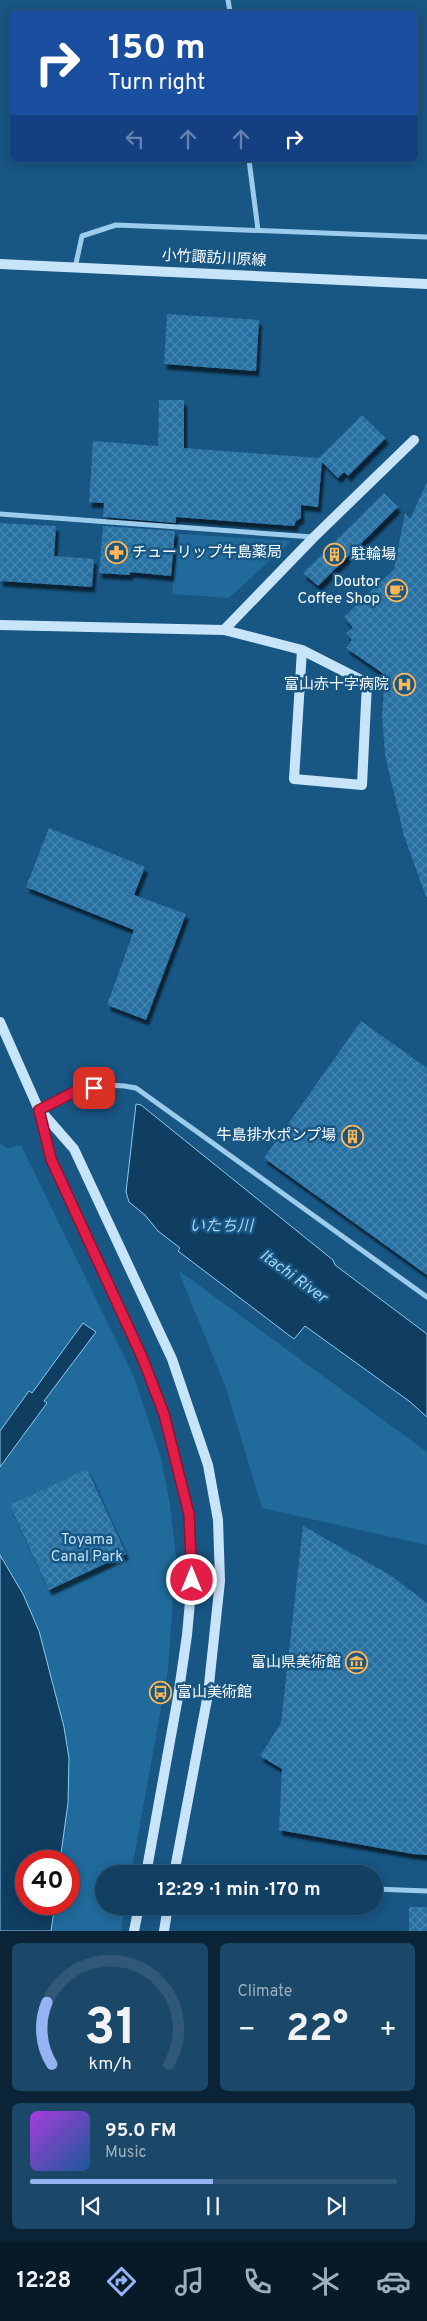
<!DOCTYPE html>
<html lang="en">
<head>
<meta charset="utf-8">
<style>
  :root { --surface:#124062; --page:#1b4768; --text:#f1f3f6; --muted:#9cafbe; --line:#315977; --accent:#95b2f1 }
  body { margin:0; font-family:Overpass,"Noto Sans JP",sans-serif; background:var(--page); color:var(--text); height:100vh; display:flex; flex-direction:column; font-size:19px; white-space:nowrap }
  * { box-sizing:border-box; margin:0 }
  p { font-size:16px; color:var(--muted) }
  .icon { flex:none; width:28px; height:28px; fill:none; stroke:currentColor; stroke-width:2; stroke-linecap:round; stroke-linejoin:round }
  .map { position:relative; height:1931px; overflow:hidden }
  .sheet { display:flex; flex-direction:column; gap:12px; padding:12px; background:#0a2336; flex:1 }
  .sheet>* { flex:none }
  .hud { position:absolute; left:10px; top:10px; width:408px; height:152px; border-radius:8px; box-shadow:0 2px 12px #0003,0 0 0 1px var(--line); background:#1a4fa0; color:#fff; overflow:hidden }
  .speed { position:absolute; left:15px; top:1850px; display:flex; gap:10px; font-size:25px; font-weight:700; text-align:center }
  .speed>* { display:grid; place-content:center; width:65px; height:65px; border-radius:50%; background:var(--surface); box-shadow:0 2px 12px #0003,0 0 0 1px var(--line); line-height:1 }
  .speed .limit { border:8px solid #d22; background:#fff; color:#111 }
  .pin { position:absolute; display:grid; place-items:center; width:42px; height:42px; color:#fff; margin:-21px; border-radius:10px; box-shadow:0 2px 8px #0006 }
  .me { position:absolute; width:55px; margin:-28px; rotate:0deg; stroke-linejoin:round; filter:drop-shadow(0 0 4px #0008) }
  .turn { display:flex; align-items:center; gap:18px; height:105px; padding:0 15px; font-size:22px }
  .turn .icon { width:65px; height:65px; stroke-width:2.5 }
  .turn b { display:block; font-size:35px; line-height:42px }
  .lanes { display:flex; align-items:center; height:48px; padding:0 15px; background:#0003; justify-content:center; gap:25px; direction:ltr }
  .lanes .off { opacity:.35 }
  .big { font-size:38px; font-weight:700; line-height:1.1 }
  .sheet .card { flex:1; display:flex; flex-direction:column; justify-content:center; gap:8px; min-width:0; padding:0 18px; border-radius:8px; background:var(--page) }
  .sheet .dial { align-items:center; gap:0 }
  .dial svg { height:130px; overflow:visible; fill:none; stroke:var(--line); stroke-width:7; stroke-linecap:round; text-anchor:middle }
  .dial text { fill:var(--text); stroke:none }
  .song { display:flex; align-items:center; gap:15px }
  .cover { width:60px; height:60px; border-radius:8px; background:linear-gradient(135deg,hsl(280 70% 55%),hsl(210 70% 35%)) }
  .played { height:5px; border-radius:2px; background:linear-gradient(90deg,var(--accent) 50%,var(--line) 50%) }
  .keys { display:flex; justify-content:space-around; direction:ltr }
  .heat { display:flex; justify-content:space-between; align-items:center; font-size:28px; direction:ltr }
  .sheet .tiles { flex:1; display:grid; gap:12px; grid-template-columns:1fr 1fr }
  .card:last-child { grid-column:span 2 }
  .trip { position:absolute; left:95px; top:1865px; width:288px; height:50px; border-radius:25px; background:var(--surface); box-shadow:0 2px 12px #0003,0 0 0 1px var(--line); font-weight:700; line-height:50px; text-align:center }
  .menu { display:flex; height:80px; justify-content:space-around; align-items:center; background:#071a27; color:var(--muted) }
  .menu .icon { width:35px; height:35px }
  .menu .on { color:var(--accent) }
  .menu b { font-size:22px; color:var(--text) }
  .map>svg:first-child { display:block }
  .park { fill:#206a9c; fill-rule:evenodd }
  .water { fill:#0f3e61; stroke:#8ec9ef }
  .building { fill:url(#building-cross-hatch); filter:url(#shadow) }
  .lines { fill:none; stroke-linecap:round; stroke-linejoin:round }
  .street { stroke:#9cccec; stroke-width:5 }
  .secondary { stroke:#c8e4f9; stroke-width:10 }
  .route-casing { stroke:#92132f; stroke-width:12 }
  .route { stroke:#e11d48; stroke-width:9 }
  .labels { text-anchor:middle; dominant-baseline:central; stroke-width:5; stroke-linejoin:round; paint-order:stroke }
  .street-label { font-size:15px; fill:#fff; stroke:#185683 }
  .poi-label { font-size:15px; fill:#fff; stroke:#185683; text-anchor:end }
  .park-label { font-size:15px; fill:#c1e3f9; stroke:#185683 }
  .water-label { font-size:16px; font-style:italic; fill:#a7d5f4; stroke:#185683 }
</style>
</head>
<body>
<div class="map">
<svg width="427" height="1931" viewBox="0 0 427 1931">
  <defs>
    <pattern id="building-cross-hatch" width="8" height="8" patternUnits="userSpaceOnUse" patternTransform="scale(1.25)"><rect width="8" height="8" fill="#266fa2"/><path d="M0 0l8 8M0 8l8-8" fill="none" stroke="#4785b0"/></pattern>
    <filter id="shadow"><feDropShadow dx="3" dy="5.5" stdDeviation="1" flood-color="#0009"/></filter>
  </defs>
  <rect width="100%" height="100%" fill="#185683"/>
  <!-- park -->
  <g class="park">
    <path d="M 179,534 L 291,541 L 229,598 L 172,594 Z"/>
    <path d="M 0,1143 L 7,1148 L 21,1145 L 134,1377 L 161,1458 L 170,1505 L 176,1556 L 168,1670 L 131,1874 L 104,1874 L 104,1906 L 125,1906 L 121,1931 L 0,1931 ZM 26,1861 L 69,1861 L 69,1904 L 26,1904 Z"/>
    <path d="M 178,1270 L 427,1452 L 427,1545 L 262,1508 L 226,1388 Z"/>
  </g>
  <!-- water -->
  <g class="water">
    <path d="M 136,1104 L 141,1105 L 333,1260 L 335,1265 L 427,1334 L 427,1417 L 409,1401 L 305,1326 L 294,1339 L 178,1251 L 180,1248 L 158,1231 L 145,1215 L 129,1202 L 126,1192 Z"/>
    <path d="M 83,1323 L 96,1332 L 44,1401 L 47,1403 L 0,1467 L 0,1431 L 29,1391 L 32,1393 Z"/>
    <path d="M 0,1555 L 23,1594 L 39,1631 L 64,1727 L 69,1758 L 68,1803 L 60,1861 L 26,1861 L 26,1904 L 55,1904 L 51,1931 L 0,1931 Z"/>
  </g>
  <!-- building -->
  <g class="building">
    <path d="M 167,314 L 259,320 L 256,371 L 164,364 Z"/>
    <path d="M 159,400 L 184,400 L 184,448 L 319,458 L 362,415 L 386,438 L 348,476 L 344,472 L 338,478 L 322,462 L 318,507 L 301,505 L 301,518 L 296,521 L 294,526 L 176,517 L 176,523 L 103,517 L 104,503 L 89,502 L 93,441 L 158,446 Z"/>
    <path d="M 427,482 L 427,897 L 426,897 L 404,836 L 385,755 L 382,716 L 385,675 L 346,648 L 352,640 L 346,633 L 353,628 L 344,617 L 394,569 L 405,513 L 410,519 Z"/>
    <path d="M 384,493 L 398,507 L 318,586 L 303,573 Z"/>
    <path d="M 0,523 L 56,526 L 54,556 L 94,559 L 92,587 L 0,581 Z"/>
    <path d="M 103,526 L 175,531 L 171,576 L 130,572 L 130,575 L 99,573 Z"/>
    <path d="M 49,828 L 145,867 L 134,895 L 186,914 L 146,1020 L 107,1005 L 134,930 L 26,887 Z"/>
    <path d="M 361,1021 L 427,1068 L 427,1275 L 264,1158 Z"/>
    <path d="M 87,1469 L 126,1554 L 49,1590 L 10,1505 Z"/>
    <path d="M 303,1526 L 390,1575 L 427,1603 L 427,1855 L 413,1854 L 279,1830 L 282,1769 L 260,1756 L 281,1723 Z"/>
    <rect x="409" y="1907" width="18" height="24"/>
  </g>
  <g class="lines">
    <!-- street -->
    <g class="street">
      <path d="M 228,0 L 230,12"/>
      <path d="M 249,160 L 258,230"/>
      <path d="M 75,268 L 82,236 L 116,225 L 427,237"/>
      <path d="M 0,514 L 313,537"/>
      <path d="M 39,1109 C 72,1093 98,1079 136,1088 L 427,1297"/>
      <path d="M 374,1889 L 427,1891"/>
    </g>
    <!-- secondary -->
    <g class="secondary">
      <path d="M 0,264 L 427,284"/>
      <path d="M 0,625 L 224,630 L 314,537 L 414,440"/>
      <path d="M 224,630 L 302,650 L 367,683 L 362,785 L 294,779 L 302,650"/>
      <path d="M 0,1022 L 39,1110 L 51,1159 L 142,1357 L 164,1414 L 189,1514 L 192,1580 L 187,1635 L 178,1697 L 146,1874"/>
      <path d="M 40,1110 L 74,1149 L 172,1359 L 208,1465 L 218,1520 L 220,1581 L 208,1694 L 174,1874"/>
      <path d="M 134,1931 L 139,1906"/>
      <path d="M 164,1931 L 168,1906"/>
    </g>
  </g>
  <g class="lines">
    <defs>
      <path id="route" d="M 94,1088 L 80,1089 L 39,1110 L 51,1159 L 142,1357 L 164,1414 L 189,1514 L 192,1580"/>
    </defs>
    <!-- route casing -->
    <use href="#route" class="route-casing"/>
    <!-- route -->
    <use href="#route" class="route"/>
  </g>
  <!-- icons -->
  <defs>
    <symbol id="pharmacy-ring" viewBox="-11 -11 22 22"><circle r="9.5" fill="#185683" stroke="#ffb657" stroke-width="1.5"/><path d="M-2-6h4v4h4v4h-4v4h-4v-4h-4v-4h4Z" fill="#ffb657"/></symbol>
    <symbol id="building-ring" viewBox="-11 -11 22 22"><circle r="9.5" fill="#185683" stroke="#ffb657" stroke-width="1.5"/><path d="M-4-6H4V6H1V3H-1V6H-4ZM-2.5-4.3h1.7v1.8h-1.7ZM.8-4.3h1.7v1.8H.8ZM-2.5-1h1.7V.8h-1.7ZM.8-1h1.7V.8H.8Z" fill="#ffb657"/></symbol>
    <symbol id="cafe-ring" viewBox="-11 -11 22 22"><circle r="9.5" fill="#185683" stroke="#ffb657" stroke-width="1.5"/><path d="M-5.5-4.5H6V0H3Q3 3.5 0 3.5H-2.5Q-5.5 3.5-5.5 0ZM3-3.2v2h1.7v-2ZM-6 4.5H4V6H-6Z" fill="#ffb657"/></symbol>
    <symbol id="hospital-ring" viewBox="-11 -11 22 22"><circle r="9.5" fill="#185683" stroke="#ffb657" stroke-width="1.5"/><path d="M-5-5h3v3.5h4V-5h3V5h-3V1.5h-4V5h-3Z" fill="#ffb657"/></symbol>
    <symbol id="museum-ring" viewBox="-11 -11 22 22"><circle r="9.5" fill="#185683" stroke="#ffb657" stroke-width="1.5"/><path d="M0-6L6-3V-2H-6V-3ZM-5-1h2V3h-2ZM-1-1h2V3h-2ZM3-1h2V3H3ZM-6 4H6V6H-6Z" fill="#ffb657"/></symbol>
    <symbol id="bus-ring" viewBox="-11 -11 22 22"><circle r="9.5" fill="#185683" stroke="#ffb657" stroke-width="1.5"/><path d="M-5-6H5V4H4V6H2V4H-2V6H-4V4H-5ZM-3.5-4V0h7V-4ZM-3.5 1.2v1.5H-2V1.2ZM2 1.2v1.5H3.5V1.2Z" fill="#ffb657"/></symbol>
  </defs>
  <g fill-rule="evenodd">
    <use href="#pharmacy-ring" x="104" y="540" width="25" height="25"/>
    <use href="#building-ring" x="322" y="542" width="25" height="25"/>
    <use href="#cafe-ring" x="384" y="578" width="25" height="25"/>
    <use href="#hospital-ring" x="392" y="672" width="25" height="25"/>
    <use href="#building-ring" x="340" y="1124" width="25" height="25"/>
    <use href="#museum-ring" x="344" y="1650" width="25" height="25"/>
    <use href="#bus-ring" x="148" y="1680" width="25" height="25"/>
  </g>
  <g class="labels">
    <!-- street labels -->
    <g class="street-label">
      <text transform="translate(214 259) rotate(3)">小竹諏訪川原線</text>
    </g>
    <!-- poi labels -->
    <g class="poi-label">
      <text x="132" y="553" text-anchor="start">チューリップ牛島薬局</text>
      <text x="351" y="555" text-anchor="start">駐輪場</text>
      <text x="380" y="582">Doutor<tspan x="380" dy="17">Coffee Shop</tspan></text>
      <text x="389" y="685">富山赤十字病院</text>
      <text x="336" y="1136">牛島排水ポンプ場</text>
      <text x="341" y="1663">富山県美術館</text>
      <text x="177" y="1693" text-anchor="start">富山美術館</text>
    </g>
    <!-- park labels -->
    <g class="park-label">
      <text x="87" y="1540">Toyama<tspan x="87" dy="17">Canal Park</tspan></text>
    </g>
    <!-- water labels -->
    <g class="water-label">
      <text x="221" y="1227">いたち川</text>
      <text transform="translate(293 1277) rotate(36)">Itachi River</text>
    </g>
  </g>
</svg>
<div class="speed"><div class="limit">40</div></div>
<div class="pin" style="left:94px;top:1088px;background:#d93025"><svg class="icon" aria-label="arrive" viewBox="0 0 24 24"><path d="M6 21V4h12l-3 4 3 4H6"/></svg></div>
<svg class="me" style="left:192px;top:1580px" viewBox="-20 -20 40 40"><circle r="17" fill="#e11d48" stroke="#fff" stroke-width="3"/><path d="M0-11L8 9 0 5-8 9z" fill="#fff"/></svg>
<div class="trip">12:29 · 1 min · 170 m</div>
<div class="hud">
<div class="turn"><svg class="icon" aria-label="right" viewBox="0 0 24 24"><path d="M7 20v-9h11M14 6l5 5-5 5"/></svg><div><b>150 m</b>Turn right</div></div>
<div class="lanes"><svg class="icon off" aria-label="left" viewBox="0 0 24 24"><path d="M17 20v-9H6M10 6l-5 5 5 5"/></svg><svg class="icon off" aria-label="ahead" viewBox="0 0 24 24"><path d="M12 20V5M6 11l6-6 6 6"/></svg><svg class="icon off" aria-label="ahead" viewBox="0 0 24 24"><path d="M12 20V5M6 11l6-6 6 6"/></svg><svg class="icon" aria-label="right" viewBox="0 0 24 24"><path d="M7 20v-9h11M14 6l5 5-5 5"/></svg></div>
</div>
</div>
<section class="sheet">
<div class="tiles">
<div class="card dial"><svg viewBox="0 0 100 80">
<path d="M14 69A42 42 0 1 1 86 69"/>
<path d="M14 69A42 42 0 0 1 11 31" stroke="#95b2f1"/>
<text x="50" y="56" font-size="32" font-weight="700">31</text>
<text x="50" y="72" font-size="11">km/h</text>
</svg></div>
<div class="card"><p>Climate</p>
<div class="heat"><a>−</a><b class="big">22°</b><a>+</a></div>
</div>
<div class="card">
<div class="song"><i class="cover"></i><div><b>95.0 FM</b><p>Music</p></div></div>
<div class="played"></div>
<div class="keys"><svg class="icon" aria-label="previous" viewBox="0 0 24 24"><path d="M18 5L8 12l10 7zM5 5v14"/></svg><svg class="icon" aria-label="pause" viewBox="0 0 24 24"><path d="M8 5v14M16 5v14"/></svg><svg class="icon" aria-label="next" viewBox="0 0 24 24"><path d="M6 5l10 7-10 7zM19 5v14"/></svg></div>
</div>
</div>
</section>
<nav class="menu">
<b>12:28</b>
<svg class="icon on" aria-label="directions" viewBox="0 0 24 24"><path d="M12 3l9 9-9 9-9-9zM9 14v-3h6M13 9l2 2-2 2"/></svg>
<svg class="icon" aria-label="music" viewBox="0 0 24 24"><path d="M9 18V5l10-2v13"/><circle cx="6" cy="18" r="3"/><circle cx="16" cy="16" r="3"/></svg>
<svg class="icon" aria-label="phone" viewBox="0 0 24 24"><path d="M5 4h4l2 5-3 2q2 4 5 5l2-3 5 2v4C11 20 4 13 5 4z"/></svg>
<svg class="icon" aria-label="climate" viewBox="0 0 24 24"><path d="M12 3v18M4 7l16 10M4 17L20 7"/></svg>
<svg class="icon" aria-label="car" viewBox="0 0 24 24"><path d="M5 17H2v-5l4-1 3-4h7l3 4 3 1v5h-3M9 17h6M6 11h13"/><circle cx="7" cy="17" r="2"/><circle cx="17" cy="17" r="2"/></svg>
</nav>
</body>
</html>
